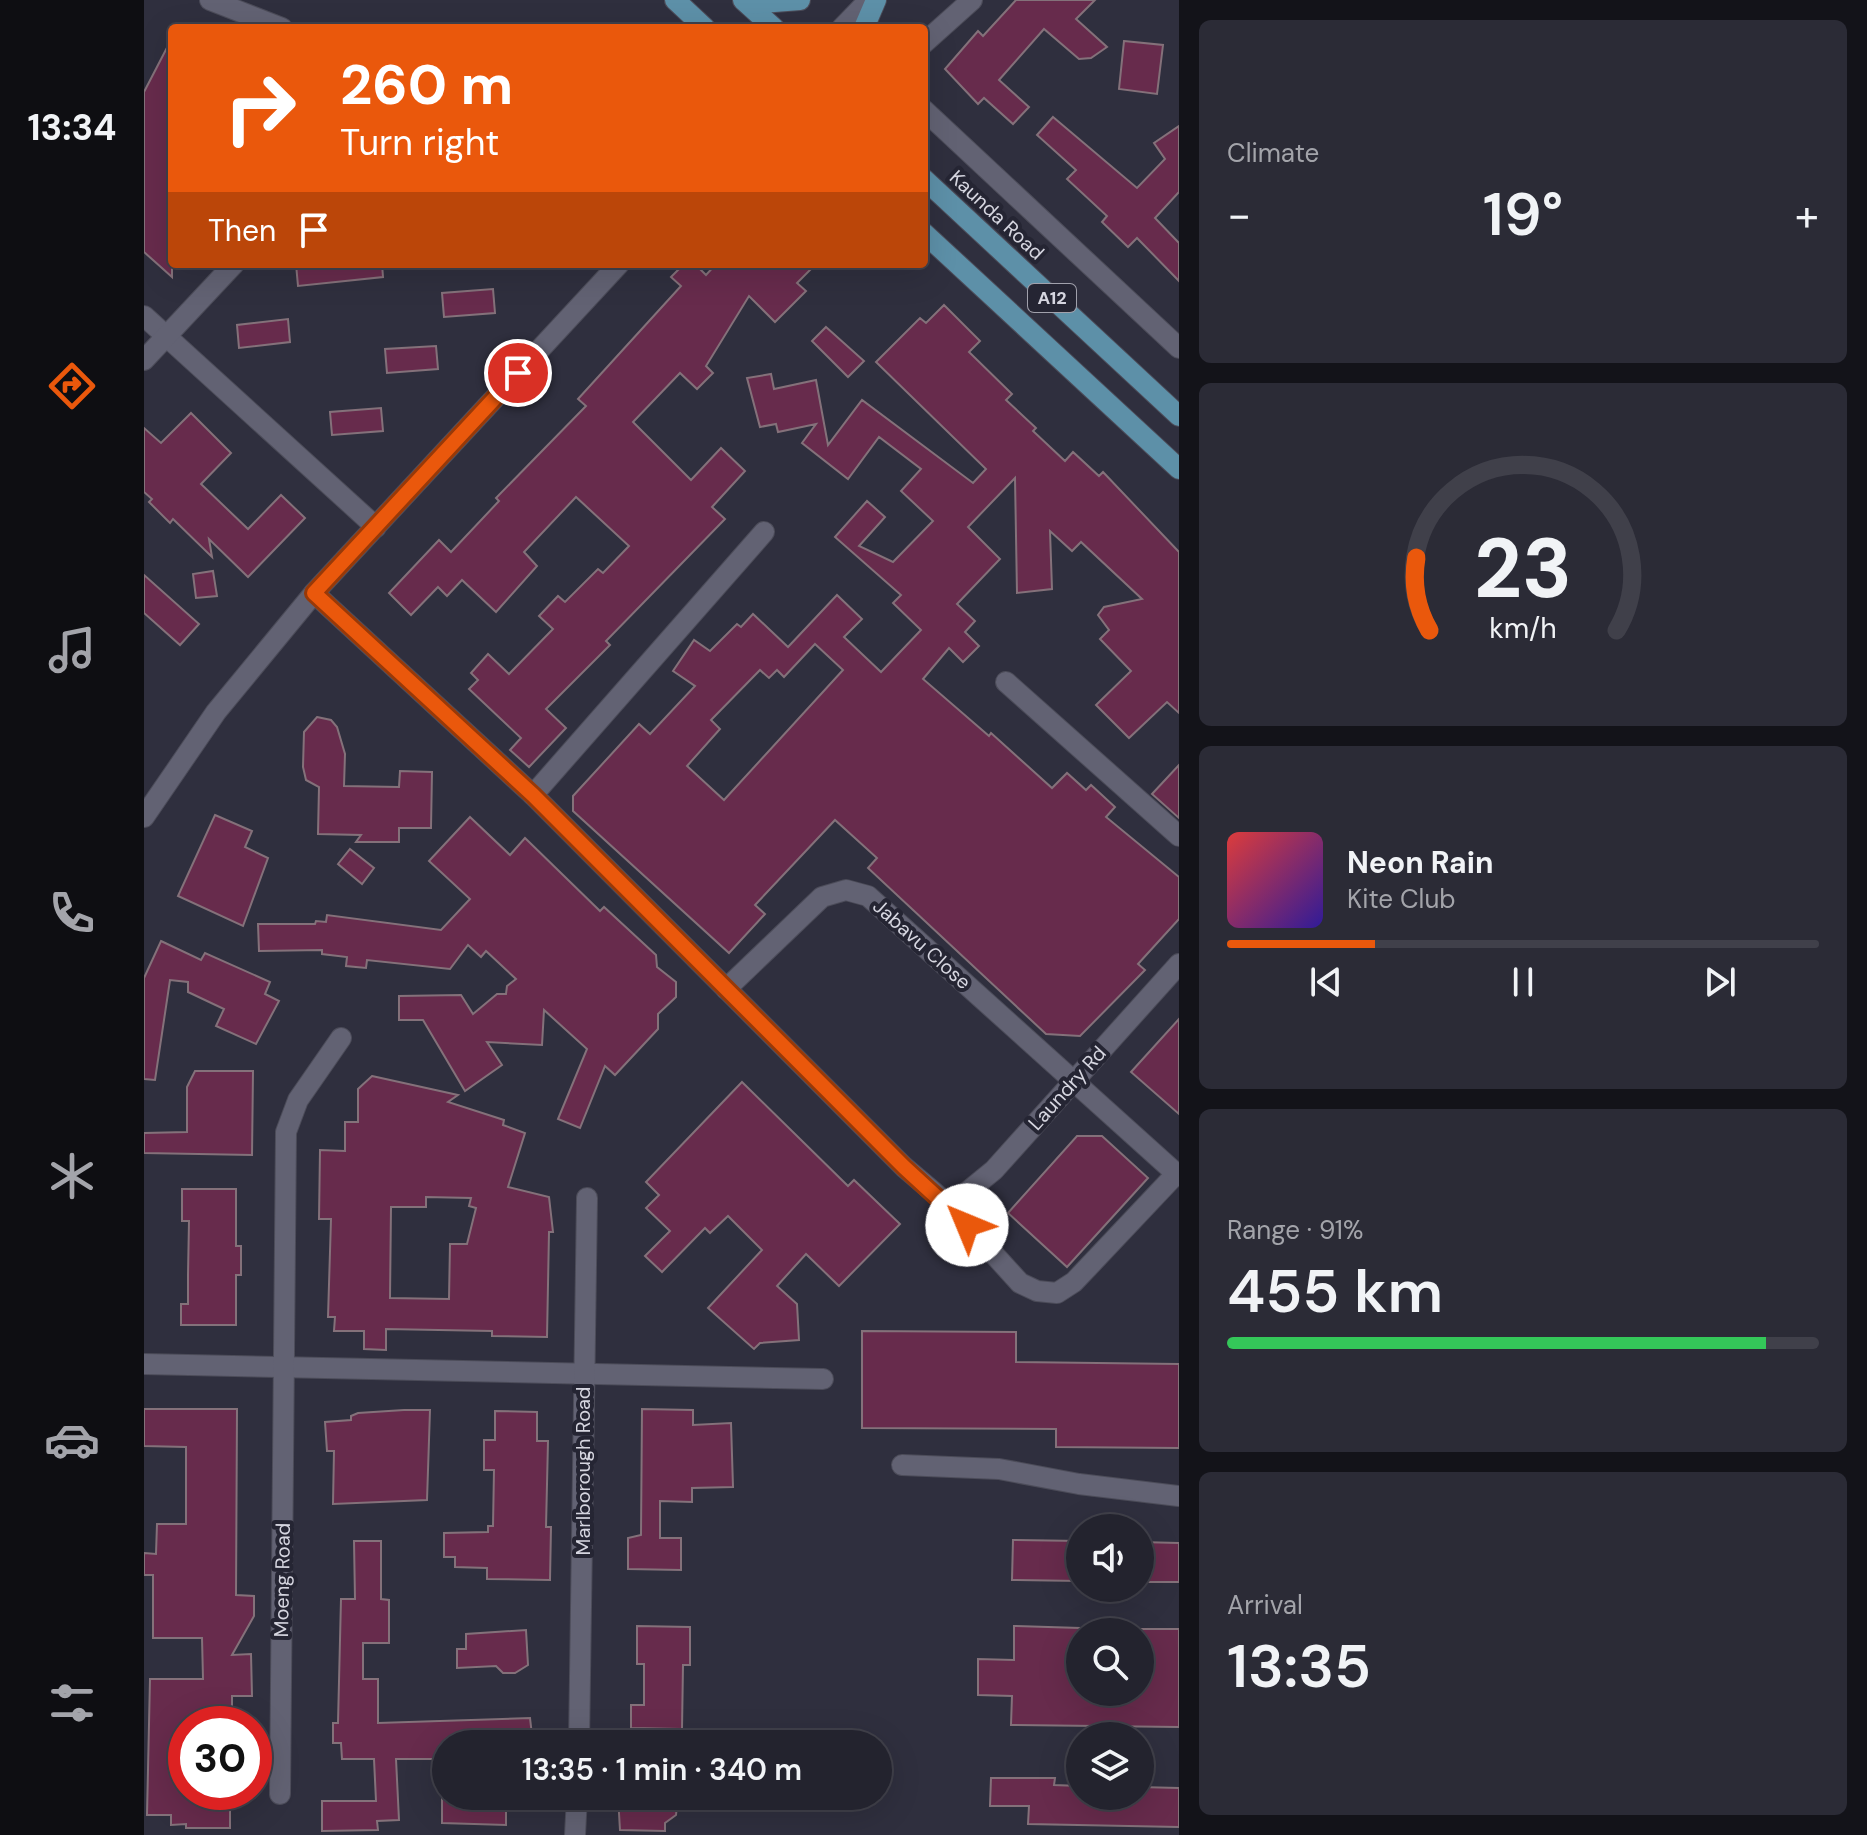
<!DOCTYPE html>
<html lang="en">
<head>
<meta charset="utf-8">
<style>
  :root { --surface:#23232e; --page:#2b2b36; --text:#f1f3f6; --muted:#a3a4aa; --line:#40404a; --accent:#ea580c }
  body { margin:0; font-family:"DM Sans",sans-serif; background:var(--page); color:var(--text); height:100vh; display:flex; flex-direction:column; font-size:30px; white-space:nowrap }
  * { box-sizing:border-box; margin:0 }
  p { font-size:26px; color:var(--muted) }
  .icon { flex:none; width:44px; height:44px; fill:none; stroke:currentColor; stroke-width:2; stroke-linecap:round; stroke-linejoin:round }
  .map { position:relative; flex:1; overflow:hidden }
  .details { display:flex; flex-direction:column; gap:20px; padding:20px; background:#131319; width:688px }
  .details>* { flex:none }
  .banner { position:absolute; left:24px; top:24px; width:760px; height:244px; border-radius:8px; box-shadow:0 8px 32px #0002,0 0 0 2px var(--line); background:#ea580c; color:#fff; overflow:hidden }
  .tools { position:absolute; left:922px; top:1514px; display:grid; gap:16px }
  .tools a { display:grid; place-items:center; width:88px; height:88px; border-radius:50%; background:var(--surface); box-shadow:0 8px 32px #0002,0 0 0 2px var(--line); font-size:40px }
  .speed { position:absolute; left:24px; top:1706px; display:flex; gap:16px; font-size:40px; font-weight:700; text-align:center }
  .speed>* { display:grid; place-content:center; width:104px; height:104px; border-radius:50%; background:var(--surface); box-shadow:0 8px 32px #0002,0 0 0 2px var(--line); line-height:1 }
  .speed .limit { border:12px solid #d22; background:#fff; color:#111 }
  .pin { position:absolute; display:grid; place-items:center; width:68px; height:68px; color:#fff; margin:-34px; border:4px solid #fff; border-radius:50%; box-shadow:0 2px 8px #0007 }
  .me { position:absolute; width:88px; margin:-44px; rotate:315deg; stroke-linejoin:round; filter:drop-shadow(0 0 6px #0008) }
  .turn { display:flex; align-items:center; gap:28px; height:168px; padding:0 40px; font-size:36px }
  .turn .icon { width:104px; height:104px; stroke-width:2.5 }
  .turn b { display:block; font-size:56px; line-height:68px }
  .then { display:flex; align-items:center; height:76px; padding:0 40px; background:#0003; gap:16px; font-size:30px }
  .big { font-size:60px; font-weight:600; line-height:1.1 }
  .details .widget { flex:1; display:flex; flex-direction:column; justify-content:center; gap:12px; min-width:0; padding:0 28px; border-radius:12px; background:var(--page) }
  .details .dial { align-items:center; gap:0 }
  .dial svg { height:208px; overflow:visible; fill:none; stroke:var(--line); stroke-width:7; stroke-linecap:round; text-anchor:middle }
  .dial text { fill:var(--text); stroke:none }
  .song { display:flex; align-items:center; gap:24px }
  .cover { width:96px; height:96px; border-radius:12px; background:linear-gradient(135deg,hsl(0 70% 55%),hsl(250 70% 35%)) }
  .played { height:8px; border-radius:4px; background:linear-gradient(90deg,var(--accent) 25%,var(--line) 25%) }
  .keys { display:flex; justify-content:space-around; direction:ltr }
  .heat { display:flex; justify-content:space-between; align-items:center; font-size:44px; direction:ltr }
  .charge { height:12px; border-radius:6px; background:linear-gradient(90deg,#34c759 91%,var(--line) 0) }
  .trip { position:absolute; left:288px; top:1730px; width:460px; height:80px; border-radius:40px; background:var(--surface); box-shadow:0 8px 32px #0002,0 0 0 2px var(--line); font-weight:600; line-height:80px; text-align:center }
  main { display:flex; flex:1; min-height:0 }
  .menu { display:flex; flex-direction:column; width:144px; justify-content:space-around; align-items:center; background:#0e0e12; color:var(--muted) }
  .menu .icon { width:56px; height:56px }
  .menu .selected { color:var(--accent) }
  .menu b { font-size:36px; color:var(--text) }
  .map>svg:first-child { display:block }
  .building { fill:#672b4c; stroke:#84717a; stroke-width:2; fill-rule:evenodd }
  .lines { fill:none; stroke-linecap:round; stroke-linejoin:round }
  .minor-casing { stroke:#4c4c59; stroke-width:22 }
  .tertiary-casing { stroke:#4c4c59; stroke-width:22 }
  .primary-casing { stroke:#4c4c59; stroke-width:22 }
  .minor { stroke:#626273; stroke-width:20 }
  .tertiary { stroke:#626273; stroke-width:20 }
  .primary { stroke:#5d90a8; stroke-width:20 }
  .route-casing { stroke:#983908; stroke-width:20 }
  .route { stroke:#ea580c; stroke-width:14 }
  .labels { text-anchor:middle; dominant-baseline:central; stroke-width:8; stroke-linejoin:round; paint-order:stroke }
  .shield { fill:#252533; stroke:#a1a1ac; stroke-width:2 }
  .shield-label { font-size:18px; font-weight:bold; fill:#d6d6e0 }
  .street-label { font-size:20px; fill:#d6d6e0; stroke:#252533 }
</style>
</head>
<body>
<main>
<nav class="menu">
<b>13:34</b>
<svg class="icon selected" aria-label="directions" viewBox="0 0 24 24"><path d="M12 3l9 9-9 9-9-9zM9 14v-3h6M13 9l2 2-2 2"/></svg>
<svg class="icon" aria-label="music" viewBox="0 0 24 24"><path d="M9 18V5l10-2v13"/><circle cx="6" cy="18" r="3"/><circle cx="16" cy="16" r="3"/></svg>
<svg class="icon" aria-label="phone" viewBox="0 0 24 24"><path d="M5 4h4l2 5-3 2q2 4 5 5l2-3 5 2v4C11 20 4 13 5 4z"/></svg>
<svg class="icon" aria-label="climate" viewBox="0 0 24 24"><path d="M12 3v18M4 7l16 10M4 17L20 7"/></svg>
<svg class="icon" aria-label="car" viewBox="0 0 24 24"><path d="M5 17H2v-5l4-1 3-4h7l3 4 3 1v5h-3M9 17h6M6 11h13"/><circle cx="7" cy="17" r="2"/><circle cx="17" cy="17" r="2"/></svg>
<svg class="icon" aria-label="filters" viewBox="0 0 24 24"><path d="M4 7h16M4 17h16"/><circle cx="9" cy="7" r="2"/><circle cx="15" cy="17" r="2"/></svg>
</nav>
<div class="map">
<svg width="1035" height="1835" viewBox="0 0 1035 1835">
  <rect width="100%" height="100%" fill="#2f2f3e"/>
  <!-- building -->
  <g class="building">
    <path d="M 872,0 L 951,0 L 932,19 L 963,47 L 947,58 L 935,59 L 900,29 L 855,80 L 885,107 L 869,124 L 840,98 L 834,104 L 801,69 L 834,31 L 839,36 Z"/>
    <path d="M 28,38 L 28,277 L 0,252 L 0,92 Z"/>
    <path d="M 980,41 L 1019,45 L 1013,94 L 975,89 Z"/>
    <path d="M 909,117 L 993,188 L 1021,159 L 1010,143 L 1035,126 L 1035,192 L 1011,218 L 1035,243 L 1035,281 L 993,238 L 984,247 L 958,222 L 963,216 L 923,179 L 932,170 L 893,135 Z"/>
    <path d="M 152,264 L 238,264 L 239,277 L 154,286 Z"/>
    <path d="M 540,264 L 551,264 L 562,275 L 572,264 L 672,264 L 653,283 L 662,291 L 631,322 L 605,296 L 562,366 L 569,373 L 553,389 L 536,373 L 489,422 L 547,480 L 577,448 L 601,471 L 568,507 L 581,519 L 462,641 L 466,645 L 402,709 L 422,728 L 385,767 L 366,750 L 377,738 L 325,689 L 334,680 L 327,673 L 344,654 L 365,674 L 409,629 L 395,616 L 414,596 L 421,602 L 454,569 L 459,573 L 485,546 L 432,497 L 380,552 L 393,566 L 352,612 L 318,580 L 303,596 L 294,587 L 267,615 L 245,593 L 295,540 L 307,552 L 355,501 L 352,498 L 442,406 L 434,399 L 537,286 L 527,277 Z"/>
    <path d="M 349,289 L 351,313 L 300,317 L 298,293 Z"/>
    <path d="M 800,305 L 836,341 L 825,352 L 868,394 L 862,400 L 892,428 L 889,431 L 921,461 L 929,452 L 955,476 L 959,472 L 1035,552 L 1035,713 L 1023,702 L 985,738 L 952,705 L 987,671 L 956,639 L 965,630 L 954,615 L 960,607 L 998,599 L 937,542 L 928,551 L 906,531 L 908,589 L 873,593 L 871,478 L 824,527 L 856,559 L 813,604 L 831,621 L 821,632 L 835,646 L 819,662 L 805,648 L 779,679 L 845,736 L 847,733 L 908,788 L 923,773 L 942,790 L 947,785 L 971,807 L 962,817 L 1035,877 L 1035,919 L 994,964 L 1001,970 L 936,1036 L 902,1034 L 724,868 L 733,858 L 691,820 L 611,905 L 621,914 L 585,953 L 429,811 L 429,796 L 495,724 L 506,734 L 551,686 L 529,671 L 550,640 L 566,651 L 593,624 L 597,627 L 609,614 L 644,647 L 693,595 L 718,619 L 700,637 L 737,672 L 777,630 L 749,603 L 757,595 L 691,537 L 723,501 L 741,517 L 715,546 L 749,562 L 789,521 L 757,491 L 777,469 L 735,437 L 704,479 L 658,443 L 672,424 L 634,432 L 632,424 L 616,427 L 603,378 L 627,374 L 630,389 L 672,380 L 684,445 L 718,400 L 829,483 L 842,469 L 732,362 L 776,318 L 782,323 ZM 671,644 L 699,670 L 580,800 L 543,766 L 576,729 L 567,720 L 616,670 L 625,678 L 633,670 L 640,677 Z"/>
    <path d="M 144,319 L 146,342 L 95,348 L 93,325 Z"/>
    <path d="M 682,327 L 720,361 L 704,377 L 668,341 Z"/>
    <path d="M 292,346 L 294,369 L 243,373 L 241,349 Z"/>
    <path d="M 237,408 L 239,431 L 188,435 L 186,412 Z"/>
    <path d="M 47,413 L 87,453 L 57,484 L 104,529 L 137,495 L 161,518 L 104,577 L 65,539 L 68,557 L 29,519 L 26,523 L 5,502 L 8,499 L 0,492 L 0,428 L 17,443 Z"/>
    <path d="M 69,571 L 73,596 L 52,598 L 49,574 Z"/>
    <path d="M 0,575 L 55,624 L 36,645 L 0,613 Z"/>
    <path d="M 173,717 L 187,720 L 193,727 L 201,754 L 200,786 L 255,787 L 256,771 L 288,772 L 287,828 L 255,828 L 255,842 L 212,842 L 217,835 L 174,834 L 175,787 L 162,780 L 159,767 L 160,732 Z"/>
    <path d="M 1035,765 L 1035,818 L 1008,794 Z"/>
    <path d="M 71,815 L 108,831 L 101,847 L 124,858 L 99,926 L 34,896 Z"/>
    <path d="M 326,817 L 366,855 L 381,838 L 456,911 L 460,907 L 512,955 L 513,967 L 532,982 L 532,997 L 514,1014 L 514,1029 L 471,1075 L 461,1066 L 436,1128 L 414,1119 L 443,1049 L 400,1010 L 398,1045 L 343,1042 L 358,1065 L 321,1091 L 279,1020 L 255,1020 L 255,996 L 317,995 L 329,1014 L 353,994 L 362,994 L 363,986 L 372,979 L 342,951 L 337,957 L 324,945 L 306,969 L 223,960 L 222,968 L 202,966 L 203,957 L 178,954 L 178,950 L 115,951 L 114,924 L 171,924 L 172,921 L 182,922 L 183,915 L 297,930 L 326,899 L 285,861 Z"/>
    <path d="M 206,849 L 230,868 L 218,884 L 194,864 Z"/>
    <path d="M 17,941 L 57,960 L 61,953 L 126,982 L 121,994 L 135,1001 L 112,1044 L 72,1026 L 80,1009 L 44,992 L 44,982 L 26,980 L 11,1080 L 0,1079 L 0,978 Z"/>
    <path d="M 1035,1019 L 1035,1114 L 987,1072 Z"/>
    <path d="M 51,1071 L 109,1071 L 108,1155 L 0,1153 L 0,1133 L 43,1132 L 43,1087 Z"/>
    <path d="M 228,1076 L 314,1095 L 304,1102 L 360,1120 L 359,1125 L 381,1133 L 364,1187 L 405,1197 L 409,1232 L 405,1232 L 403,1337 L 348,1336 L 348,1331 L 242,1329 L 242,1350 L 220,1349 L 220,1331 L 190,1331 L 191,1317 L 184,1317 L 187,1219 L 175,1219 L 176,1150 L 201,1151 L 201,1122 L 214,1122 L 214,1089 ZM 282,1197 L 327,1198 L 325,1206 L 332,1208 L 323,1244 L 306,1244 L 305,1299 L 246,1298 L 247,1207 L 282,1207 Z"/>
    <path d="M 598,1082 L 704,1186 L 710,1180 L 756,1224 L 695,1286 L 662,1254 L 633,1286 L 653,1304 L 655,1340 L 616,1343 L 610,1349 L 564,1308 L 618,1250 L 584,1216 L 566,1233 L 561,1228 L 518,1272 L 501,1256 L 526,1231 L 502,1208 L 515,1195 L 502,1182 Z"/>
    <path d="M 933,1136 L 958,1136 L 1004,1178 L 923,1267 L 864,1213 Z"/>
    <path d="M 38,1189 L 92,1189 L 92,1246 L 97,1246 L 97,1275 L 92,1275 L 92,1325 L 37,1325 L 37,1304 L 44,1304 L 44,1275 L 45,1221 L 38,1221 Z"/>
    <path d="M 718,1331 L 872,1332 L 872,1362 L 1035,1364 L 1035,1448 L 912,1447 L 912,1429 L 718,1428 Z"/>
    <path d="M 0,1409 L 93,1409 L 92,1595 L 110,1596 L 110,1616 L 88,1655 L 107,1654 L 108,1696 L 88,1696 L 88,1724 L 42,1724 L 42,1792 L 86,1792 L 86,1828 L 42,1828 L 42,1824 L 27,1825 L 27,1815 L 3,1815 L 6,1679 L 59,1679 L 58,1638 L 9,1638 L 9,1575 L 0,1575 L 0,1553 L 12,1554 L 13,1524 L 42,1524 L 42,1447 L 0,1446 Z"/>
    <path d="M 498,1409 L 549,1410 L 549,1425 L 587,1423 L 589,1487 L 548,1488 L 548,1502 L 516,1501 L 516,1538 L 537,1538 L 537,1570 L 484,1569 L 484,1538 L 497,1535 Z"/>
    <path d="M 260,1410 L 286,1410 L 283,1500 L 189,1504 L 190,1451 L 183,1451 L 181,1422 L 207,1420 L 207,1416 L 214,1413 Z"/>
    <path d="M 351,1411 L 393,1412 L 393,1441 L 404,1441 L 402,1527 L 407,1527 L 406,1580 L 343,1579 L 343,1568 L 311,1567 L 311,1557 L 300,1557 L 300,1533 L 344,1532 L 344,1526 L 349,1526 L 350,1470 L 340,1470 L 340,1440 L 351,1440 Z"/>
    <path d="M 869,1540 L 936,1541 L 936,1581 L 868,1580 Z"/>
    <path d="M 210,1541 L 237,1541 L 237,1599 L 245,1600 L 245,1643 L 219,1643 L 219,1679 L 234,1679 L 234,1723 L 386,1718 L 389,1744 L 302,1744 L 302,1759 L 252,1759 L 255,1820 L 233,1821 L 234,1830 L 178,1831 L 178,1801 L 232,1801 L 230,1759 L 198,1759 L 197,1743 L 189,1743 L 189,1723 L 194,1723 L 197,1599 L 211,1599 Z"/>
    <path d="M 996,1542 L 1035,1543 L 1035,1582 L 996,1582 Z"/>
    <path d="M 493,1626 L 546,1627 L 546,1665 L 539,1665 L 538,1729 L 487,1728 L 487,1705 L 500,1705 L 500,1664 L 493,1664 Z"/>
    <path d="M 870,1626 L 936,1628 L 936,1692 L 996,1692 L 996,1629 L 1035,1629 L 1035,1727 L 867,1725 L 868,1696 L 834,1695 L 834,1659 L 870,1660 Z"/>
    <path d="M 382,1630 L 384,1665 L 371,1673 L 359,1673 L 352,1666 L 313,1668 L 313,1649 L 322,1649 L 322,1634 Z"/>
    <path d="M 847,1778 L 911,1778 L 910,1785 L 936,1786 L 936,1796 L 996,1796 L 996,1787 L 1035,1788 L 1035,1827 L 884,1824 L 885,1806 L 846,1806 Z"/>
    <path d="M 298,1796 L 362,1796 L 362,1825 L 298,1823 Z"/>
    <path d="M 474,1796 L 534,1796 L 532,1815 L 521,1823 L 521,1831 L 476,1830 Z"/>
  </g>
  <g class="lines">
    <defs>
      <g id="minor">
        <path d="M 66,0 L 138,28"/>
        <path d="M 780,43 L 828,0"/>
        <path d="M 780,110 L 1035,348"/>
        <path d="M 0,316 L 232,527"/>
        <path d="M 0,360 L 90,264"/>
        <path d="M 170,593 L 389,795 L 760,1167 L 806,1206 L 876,1283 L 893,1291 L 913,1293 L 930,1282 L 1032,1174"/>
        <path d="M 862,682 L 1035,836"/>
        <path d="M 389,795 L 620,532"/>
        <path d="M 582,989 L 678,897 L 702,890 L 724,896 L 1035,1176"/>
        <path d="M 806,1206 L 850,1170 L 1035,964"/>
        <path d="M 0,1364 L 679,1379"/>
        <path d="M 758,1465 L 855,1469 L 935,1484 L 1035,1496"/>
        <path d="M 435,1744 L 443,1198"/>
        <path d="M 136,1794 L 142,1132 L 154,1100 L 197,1038"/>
        <path d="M 431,1835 L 433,1796"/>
      </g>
      <g id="tertiary">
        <path d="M 698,28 L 725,0"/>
        <path d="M 0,817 L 72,712 L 170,593 L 475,264"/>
      </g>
      <g id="primary">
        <path d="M 531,0 L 561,28"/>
        <path d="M 599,0 L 630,28"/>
        <path d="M 604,4 L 656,0"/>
        <path d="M 720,28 L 732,0"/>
        <path d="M 780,179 L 1035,416"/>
        <path d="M 780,233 L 1035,469"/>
      </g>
    </defs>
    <!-- minor casing -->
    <use href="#minor" class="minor-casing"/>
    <!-- tertiary casing -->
    <use href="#tertiary" class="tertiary-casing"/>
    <!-- primary casing -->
    <use href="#primary" class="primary-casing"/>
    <!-- minor -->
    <use href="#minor" class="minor"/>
    <!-- tertiary -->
    <use href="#tertiary" class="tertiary"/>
    <!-- primary -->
    <use href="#primary" class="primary"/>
  </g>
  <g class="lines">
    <defs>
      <path id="route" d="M 374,373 L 170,593 L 389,795 L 760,1167 L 823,1225"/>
    </defs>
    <!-- route casing -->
    <use href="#route" class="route-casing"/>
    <!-- route -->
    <use href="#route" class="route"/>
  </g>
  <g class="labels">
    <!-- shield labels -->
    <rect class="shield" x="884" y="284" width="48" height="28" rx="6"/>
    <g class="shield-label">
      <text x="908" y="298">A12</text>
    </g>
    <!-- street labels -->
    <g class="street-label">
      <text transform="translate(853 215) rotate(43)">Kaunda Road</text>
      <text transform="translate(778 944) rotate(42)">Jabavu Close</text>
      <text transform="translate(923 1088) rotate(-48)">Laundry Rd</text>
      <text transform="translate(439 1471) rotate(-90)">Marlborough Road</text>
      <text transform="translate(138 1580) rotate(-89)">Moeng Road</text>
    </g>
  </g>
</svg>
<div class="tools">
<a><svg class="icon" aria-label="sound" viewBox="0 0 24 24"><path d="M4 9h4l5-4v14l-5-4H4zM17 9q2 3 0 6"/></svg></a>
<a><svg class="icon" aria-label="search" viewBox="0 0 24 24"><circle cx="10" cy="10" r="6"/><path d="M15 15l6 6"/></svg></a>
<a><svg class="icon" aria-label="layers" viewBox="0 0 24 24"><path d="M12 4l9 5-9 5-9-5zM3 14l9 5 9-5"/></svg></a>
</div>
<div class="speed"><div class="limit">30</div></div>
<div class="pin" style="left:374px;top:373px;background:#d93025"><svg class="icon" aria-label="arrive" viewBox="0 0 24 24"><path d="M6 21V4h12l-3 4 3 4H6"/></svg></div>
<svg class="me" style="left:823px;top:1225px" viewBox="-20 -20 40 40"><circle r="19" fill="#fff"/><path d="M0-13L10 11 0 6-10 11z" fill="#ea580c"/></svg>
<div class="trip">13:35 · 1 min · 340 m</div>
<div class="banner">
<div class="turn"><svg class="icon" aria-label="right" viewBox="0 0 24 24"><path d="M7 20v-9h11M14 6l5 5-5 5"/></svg><div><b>260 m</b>Turn right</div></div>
<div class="then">Then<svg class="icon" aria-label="arrive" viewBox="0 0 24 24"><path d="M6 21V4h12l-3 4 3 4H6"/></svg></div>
</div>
</div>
<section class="details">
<div class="widget"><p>Climate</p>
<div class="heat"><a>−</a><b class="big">19°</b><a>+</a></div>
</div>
<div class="widget dial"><svg viewBox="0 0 100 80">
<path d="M14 69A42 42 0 1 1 86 69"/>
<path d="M14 69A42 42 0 0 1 9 41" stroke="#ea580c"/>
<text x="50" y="56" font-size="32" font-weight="700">23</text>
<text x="50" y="72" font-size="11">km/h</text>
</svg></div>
<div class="widget">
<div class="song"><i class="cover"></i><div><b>Neon Rain</b><p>Kite Club</p></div></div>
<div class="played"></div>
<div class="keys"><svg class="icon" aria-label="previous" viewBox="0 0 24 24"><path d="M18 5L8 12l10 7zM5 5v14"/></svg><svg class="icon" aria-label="pause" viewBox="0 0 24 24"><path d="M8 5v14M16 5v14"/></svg><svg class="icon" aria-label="next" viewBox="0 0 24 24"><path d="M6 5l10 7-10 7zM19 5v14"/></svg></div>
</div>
<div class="widget"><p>Range · 91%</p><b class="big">455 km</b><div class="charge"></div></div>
<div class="widget"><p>Arrival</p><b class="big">13:35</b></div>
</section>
</main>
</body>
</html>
